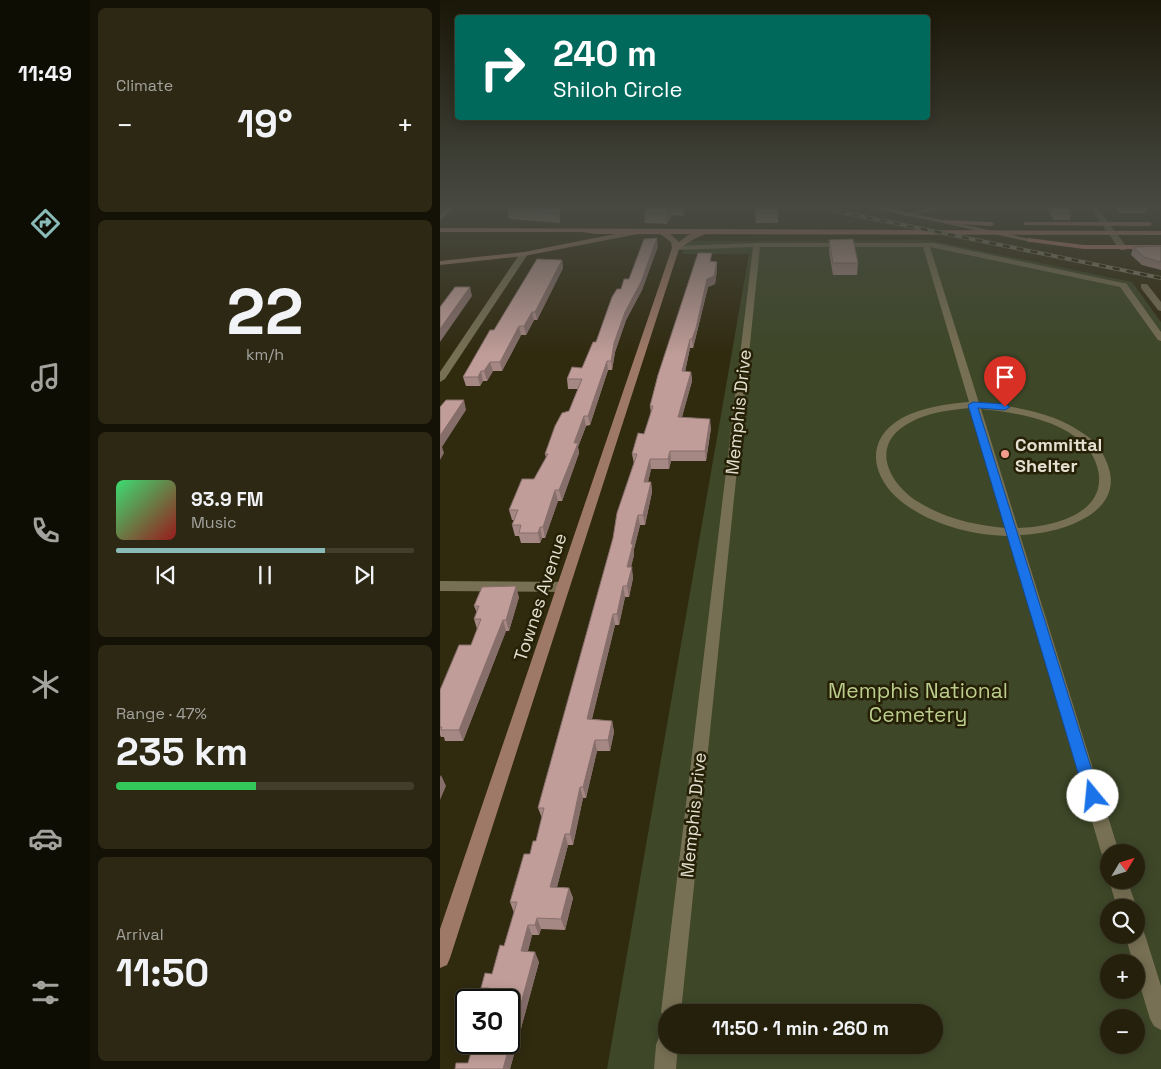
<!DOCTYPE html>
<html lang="en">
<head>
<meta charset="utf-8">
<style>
  :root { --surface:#24200b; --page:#2c2814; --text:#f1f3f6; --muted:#a3a39d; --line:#413e2c; --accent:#8bbbb9 }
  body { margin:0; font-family:"Space Grotesk",sans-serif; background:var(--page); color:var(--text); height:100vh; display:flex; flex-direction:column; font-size:19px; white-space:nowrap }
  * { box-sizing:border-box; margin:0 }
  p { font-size:16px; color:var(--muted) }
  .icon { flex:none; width:28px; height:28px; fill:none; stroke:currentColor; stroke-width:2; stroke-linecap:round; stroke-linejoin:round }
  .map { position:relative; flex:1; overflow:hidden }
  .details { display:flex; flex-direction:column; gap:8px; padding:8px; background:#141206; width:350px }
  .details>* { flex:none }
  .hud { position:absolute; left:15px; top:15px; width:475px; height:105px; border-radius:5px; box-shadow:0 2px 12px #0003,0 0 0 1px var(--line); background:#00695c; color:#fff; overflow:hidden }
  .needle { width:32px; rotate:52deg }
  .controls { position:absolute; left:660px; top:844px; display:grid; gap:10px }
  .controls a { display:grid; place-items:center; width:45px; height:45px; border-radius:50%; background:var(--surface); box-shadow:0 2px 12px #0003,0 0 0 1px var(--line); font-size:25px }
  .speed { position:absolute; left:15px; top:989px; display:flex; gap:10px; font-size:25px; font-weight:700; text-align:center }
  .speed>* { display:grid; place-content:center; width:65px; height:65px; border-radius:50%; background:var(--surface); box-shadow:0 2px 12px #0003,0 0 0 1px var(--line); line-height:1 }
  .speed .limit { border:2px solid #111; border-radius:8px; background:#fff; color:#111 }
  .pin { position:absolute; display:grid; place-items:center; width:42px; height:42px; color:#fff; margin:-51px -21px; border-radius:50% 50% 50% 0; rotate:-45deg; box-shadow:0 0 5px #0007 }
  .pin .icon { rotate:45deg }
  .me { position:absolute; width:55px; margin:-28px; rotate:343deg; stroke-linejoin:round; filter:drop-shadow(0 0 4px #0008) }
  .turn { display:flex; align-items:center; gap:18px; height:105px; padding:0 15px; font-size:22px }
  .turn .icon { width:65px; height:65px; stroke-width:2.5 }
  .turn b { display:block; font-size:35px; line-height:42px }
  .big { font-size:38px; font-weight:700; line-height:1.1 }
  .details .widget { flex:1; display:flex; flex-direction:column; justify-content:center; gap:8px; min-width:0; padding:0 18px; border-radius:8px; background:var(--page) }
  .details .dial { align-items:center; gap:0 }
  .dial b { font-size:65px; line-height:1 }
  .song { display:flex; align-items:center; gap:15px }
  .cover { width:60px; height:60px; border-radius:8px; background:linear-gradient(135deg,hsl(140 70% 55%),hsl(0 70% 35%)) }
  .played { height:5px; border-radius:2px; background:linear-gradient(90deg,var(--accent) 70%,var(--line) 70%) }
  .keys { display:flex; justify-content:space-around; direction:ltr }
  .heat { display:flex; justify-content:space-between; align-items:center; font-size:28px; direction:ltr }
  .charge { height:8px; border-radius:4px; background:linear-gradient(90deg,#34c759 47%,var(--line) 0) }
  .trip { position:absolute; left:218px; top:1004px; width:285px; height:50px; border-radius:25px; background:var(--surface); box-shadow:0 2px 12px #0003,0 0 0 1px var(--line); font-weight:700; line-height:50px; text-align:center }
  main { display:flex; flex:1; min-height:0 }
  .menu { display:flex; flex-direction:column; width:90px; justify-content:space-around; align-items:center; background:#0e0d04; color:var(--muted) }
  .menu .icon { width:35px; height:35px }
  .menu .on { color:var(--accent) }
  .menu b { font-size:22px; color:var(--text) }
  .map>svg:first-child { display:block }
  .green { fill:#3e4728; fill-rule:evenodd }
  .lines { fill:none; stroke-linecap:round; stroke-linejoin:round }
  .street { fill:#787054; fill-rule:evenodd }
  .secondary { fill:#9f7967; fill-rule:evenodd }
  .primary { fill:#c78279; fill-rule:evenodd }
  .rail-casing { stroke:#847f6a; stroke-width:4 }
  .rail { stroke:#262006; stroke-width:2.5; stroke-dasharray:7; stroke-linecap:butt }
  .wall { fill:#a58784 }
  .shaded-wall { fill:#866e6b }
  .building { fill:#c09d99; stroke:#866e6b }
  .route { fill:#1a73e8; stroke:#114b97 }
  .poi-dot { fill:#f49d8c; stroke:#262006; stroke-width:2 }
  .labels { text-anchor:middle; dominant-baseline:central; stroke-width:5; stroke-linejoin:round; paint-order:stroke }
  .street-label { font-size:18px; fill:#e4e0d1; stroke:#262006 }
  .poi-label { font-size:18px; font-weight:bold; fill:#e4e0d1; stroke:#262006; text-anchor:start }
  .near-park-label { font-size:21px; fill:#bbcd8d; stroke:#262006 }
</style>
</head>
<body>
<main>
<nav class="menu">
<b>11:49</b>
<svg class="icon on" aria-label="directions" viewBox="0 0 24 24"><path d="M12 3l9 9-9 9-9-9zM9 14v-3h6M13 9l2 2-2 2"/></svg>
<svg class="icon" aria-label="music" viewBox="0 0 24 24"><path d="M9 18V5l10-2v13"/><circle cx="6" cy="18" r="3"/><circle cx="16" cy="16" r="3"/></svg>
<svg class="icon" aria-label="phone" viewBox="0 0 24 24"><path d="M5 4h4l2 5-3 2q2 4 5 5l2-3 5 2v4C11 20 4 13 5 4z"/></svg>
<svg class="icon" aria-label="climate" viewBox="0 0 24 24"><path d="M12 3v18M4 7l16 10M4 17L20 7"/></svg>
<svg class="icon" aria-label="car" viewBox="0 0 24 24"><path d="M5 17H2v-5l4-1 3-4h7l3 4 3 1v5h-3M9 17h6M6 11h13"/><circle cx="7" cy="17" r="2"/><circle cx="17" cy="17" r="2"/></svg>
<svg class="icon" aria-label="filters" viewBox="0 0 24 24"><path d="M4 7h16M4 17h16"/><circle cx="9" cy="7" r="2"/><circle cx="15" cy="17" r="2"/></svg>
</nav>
<section class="details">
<div class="widget"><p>Climate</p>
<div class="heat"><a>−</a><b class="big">19°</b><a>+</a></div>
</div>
<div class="widget dial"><b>22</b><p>km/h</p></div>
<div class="widget">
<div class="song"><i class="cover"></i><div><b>93.9 FM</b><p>Music</p></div></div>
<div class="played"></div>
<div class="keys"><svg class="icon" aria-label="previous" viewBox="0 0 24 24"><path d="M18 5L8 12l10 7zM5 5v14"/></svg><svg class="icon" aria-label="pause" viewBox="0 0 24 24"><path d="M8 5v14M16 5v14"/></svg><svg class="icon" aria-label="next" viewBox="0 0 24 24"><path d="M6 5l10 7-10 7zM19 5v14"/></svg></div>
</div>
<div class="widget"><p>Range · 47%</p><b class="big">235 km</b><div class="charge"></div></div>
<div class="widget"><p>Arrival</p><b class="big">11:50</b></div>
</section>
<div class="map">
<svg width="721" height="1069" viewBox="0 0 721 1069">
  <rect width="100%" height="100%" fill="#302a0f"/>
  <!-- green -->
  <path class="green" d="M 489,240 L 692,282 L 721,322 L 721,1069 L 167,1069 L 309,254 L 242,254 L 247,241 ZM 669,852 L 696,852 L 696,880 L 669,880 ZM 669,908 L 696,908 L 696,935 L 669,935 ZM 669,962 L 696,962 L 696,990 L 669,990 ZM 226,1012 L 494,1012 L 494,1045 L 226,1045 ZM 669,1018 L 696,1018 L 696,1045 L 669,1045 Z"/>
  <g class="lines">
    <!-- street -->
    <g class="street">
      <path d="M 504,206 L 523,206 L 465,216 L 462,214 Z"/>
      <path d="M 649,206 L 656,206 L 686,246 L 686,250 L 680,250 Z"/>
      <path d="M 317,243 L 495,243 L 683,283 L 686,283 L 721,332 L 721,341 L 718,340 L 680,287 L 490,247 L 539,403 C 576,406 617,413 647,436 C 657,443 663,452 667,463 C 688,514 618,534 580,535 L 679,852 L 669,852 L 669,860 L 664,858 L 661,852 L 568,536 C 529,535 484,523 455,496 C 429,470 428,437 462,418 C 482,407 507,404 529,402 L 483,247 L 320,247 L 241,1012 L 226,1012 L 226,1020 L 224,1019 L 221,1012 L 313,247 L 236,250 L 232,248 L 236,246 ZM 530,408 L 566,528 C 533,525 503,518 475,500 C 445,479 431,442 471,422 C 489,412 510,410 530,408 ZM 541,409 C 574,412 616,419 642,442 C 651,451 658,463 659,476 C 662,516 609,527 578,528 Z"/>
      <path d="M 81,252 L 88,254 L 5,379 L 0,382 L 0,372 Z"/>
      <path d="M 701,284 L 707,284 L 721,302 L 721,311 L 718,310 L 701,288 Z"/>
      <path d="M 0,581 L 123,582 L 130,587 L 123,592 L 0,591 Z"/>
      <path d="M 669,880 L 687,880 L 697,908 L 696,909 L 677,908 Z"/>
      <path d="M 696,926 L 702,928 L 705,935 L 721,986 L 721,1030 L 714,1026 L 710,1019 L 696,972 L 696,962 L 693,962 L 685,935 L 696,935 Z"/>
      <path d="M 226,1035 L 226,1045 L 238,1045 L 236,1069 L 214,1069 L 216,1045 L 219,1037 Z"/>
    </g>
    <!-- secondary -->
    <g class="secondary">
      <path d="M 9,206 L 16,206 L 0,220 L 0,214 Z"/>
      <path d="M 423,206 L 437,206 L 595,240 L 591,242 Z"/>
      <path d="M 195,230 L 198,230 L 198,234 L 84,256 L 0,265 L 0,261 L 84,252 Z"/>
      <path d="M 220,230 L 226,230 L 239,242 L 248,235 L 264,231 L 268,233 L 254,239 L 239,249 L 10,958 L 7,965 L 0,968 L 0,929 L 232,248 L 231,242 L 220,234 Z"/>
    </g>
    <!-- primary -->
    <g class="primary">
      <path d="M 505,220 L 551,222 L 555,224 L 551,226 L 503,223 L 503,221 Z"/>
      <path d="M 586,222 L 709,222 L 713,224 L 709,226 L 584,225 L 584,223 Z"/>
      <path d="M 0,228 L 721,231 L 721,235 L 156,234 L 142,232 L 0,232 Z"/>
      <path d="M 588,238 L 644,245 L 721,245 L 721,249 L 644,249 L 591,242 L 588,242 Z"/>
    </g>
    <defs>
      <path id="rail" d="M 371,206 L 721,278"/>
    </defs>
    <!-- rail casing -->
    <use href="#rail" class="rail-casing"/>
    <!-- rail -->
    <use href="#rail" class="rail"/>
  </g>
  <!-- wall -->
  <g class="wall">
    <path d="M 120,206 L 120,223 L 69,219 L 67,209 Z"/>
    <path d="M 208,206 L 247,206 L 243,216 L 232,215 L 227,224 L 205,223 L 204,213 Z"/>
    <path d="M 316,206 L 338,206 L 338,223 L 316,223 L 315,212 Z"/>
    <path d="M 606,206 L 627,206 L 631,213 L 630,220 L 614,220 Z"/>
    <path d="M 674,206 L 707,206 L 708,207 L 706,213 L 679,213 Z"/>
    <path d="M 389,240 L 418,263 L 417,275 L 393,275 L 389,252 Z"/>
    <path d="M 218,246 L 202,290 L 186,320 L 175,352 L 172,370 L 168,370 L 150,425 L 146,426 L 138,447 L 139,453 L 122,501 L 118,501 L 105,538 L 102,538 L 100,543 L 81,543 L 79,536 L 75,536 L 72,525 L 74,520 L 72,520 L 69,510 L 94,479 L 106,458 L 105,454 L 129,411 L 138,389 L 128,389 L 127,379 L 142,368 L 156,342 L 181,289 Z"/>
    <path d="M 721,246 L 721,270 L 702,265 L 691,255 L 693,247 Z"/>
    <path d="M 122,260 L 123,268 L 97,320 L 94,320 L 86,335 L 81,335 L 62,371 L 53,371 L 47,381 L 43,381 L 40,386 L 26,386 L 23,377 L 54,330 Z"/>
    <path d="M 273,262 L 277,270 L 275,284 L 268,287 L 256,336 L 253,348 L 250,348 L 245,372 L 251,372 L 252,381 L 242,417 L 271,428 L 266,461 L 231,461 L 229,469 L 211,469 L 208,482 L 211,482 L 212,492 L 205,525 L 200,525 L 194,549 L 194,555 L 191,567 L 193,578 L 189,597 L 185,597 L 179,625 L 175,625 L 152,719 L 172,721 L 174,732 L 170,751 L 157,751 L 146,798 L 143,798 L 133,845 L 128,845 L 117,887 L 129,888 L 133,898 L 125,930 L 101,929 L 99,935 L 92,935 L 88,951 L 99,962 L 70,1069 L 15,1069 L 28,1063 L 47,998 L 41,988 L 52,974 L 64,946 L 74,913 L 70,902 L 96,841 L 102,818 L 98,808 L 194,464 L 192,454 L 204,434 L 211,414 L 210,406 Z"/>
    <path d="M 79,597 L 69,631 L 66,631 L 23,741 L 5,741 L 4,737 L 1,737 L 0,735 L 0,690 L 31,645 L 37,629 L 34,619 L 37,613 L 34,606 Z"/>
  </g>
  <!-- shaded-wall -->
  <g class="shaded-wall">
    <path d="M 119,206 L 120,206 L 120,223 L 119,213 Z"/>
    <path d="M 230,206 L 232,215 L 227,224 L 226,214 Z"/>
    <path d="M 242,206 L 247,206 L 243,216 Z"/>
    <path d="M 217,238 L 218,246 L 202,290 L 186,320 L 175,352 L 172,370 L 171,361 L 174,343 L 185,312 Z"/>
    <path d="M 122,260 L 123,268 L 97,320 L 95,312 Z"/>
    <path d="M 277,262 L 277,270 L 275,284 L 268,287 L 256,336 L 253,348 L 252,339 L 267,279 Z"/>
    <path d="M 30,287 L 32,296 L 0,342 L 0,329 Z"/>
    <path d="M 92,312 L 94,320 L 86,335 L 84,326 Z"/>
    <path d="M 79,326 L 81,335 L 62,371 L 60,362 Z"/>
    <path d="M 250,339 L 250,348 L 243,381 L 242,371 Z"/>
    <path d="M 167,361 L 168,370 L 150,425 L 148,416 Z"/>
    <path d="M 50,362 L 53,371 L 47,381 L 44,371 Z"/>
    <path d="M 41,371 L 43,381 L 40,386 L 38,377 Z"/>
    <path d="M 251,372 L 252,381 L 239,427 L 238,417 Z"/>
    <path d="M 24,400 L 26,410 L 2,447 L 4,453 L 0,460 L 0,436 Z"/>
    <path d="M 144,416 L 146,426 L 138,447 L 139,453 L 122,501 L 119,490 L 134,443 Z"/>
    <path d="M 270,419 L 271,428 L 266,461 L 265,451 Z"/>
    <path d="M 230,451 L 231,461 L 229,469 L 228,459 Z"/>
    <path d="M 210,459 L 211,469 L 206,492 L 204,482 Z"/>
    <path d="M 211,482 L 212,492 L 205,525 L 203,515 Z"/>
    <path d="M 115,490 L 118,501 L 105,538 L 103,527 Z"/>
    <path d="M 198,515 L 200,525 L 194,549 L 194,555 L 188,578 L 187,567 L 191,544 Z"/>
    <path d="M 100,527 L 102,538 L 100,543 L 98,533 Z"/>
    <path d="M 192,567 L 193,578 L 189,597 L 187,586 Z"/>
    <path d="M 76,586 L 79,597 L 69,631 L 66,620 Z"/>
    <path d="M 183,586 L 185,597 L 179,625 L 177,614 Z"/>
    <path d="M 173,614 L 175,625 L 149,730 L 147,719 Z"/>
    <path d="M 63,620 L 66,631 L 23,741 L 19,730 Z"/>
    <path d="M 172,721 L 174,732 L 170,751 L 168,740 Z"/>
    <path d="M 155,740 L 157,751 L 146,798 L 143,787 Z"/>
    <path d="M 1,775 L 6,786 L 0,800 L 0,777 Z"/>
    <path d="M 140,787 L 143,798 L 133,845 L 130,834 Z"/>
    <path d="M 125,834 L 128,845 L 114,898 L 110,887 Z"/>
    <path d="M 129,888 L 133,898 L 125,930 L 121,919 Z"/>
    <path d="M 97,918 L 101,929 L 99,935 L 95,925 Z"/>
    <path d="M 88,925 L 92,935 L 85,961 L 81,951 Z"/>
    <path d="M 95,952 L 99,962 L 70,1069 L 63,1069 Z"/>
  </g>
  <!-- building -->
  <g class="building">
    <path d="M 69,206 L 119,206 L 119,213 L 67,209 Z"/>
    <path d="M 208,206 L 230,206 L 226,214 L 204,213 Z"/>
    <path d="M 316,206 L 338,206 L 338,212 L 315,212 Z"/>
    <path d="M 611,206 L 627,206 L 631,213 L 615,213 Z"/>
    <path d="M 681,206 L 707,206 L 708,207 L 681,207 Z"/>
    <path d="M 217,238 L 201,282 L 185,312 L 174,343 L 171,361 L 167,361 L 148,416 L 144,416 L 134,443 L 138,443 L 119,490 L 115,490 L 103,527 L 100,527 L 98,533 L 79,533 L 81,525 L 72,525 L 78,510 L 69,510 L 82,479 L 94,479 L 108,454 L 105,454 L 115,426 L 122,413 L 129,411 L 142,379 L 127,379 L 132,367 L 142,368 L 153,342 L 156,342 L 172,297 L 177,289 L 181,289 L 184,279 L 189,279 L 204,239 Z"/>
    <path d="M 413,239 L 418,263 L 393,263 L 389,240 Z"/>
    <path d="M 721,246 L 721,262 L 704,257 L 693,247 Z"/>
    <path d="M 258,253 L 272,253 L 270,261 L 277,262 L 274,276 L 267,279 L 256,328 L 252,339 L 250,339 L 242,371 L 251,372 L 238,417 L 270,419 L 265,451 L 230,451 L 228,459 L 210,459 L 204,482 L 211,482 L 203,515 L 198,515 L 191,544 L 193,544 L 187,567 L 192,567 L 187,586 L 183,586 L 177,614 L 173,614 L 147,719 L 172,721 L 168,740 L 155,740 L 143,787 L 140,787 L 130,834 L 125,834 L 110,887 L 129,888 L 121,919 L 97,918 L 95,925 L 88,925 L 81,951 L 95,952 L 63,1069 L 15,1069 L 16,1063 L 28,1063 L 34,1042 L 69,1042 L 69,1000 L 46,1000 L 49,988 L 41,988 L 45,973 L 52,974 L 60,945 L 64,946 L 77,902 L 70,902 L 84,854 L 90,854 L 93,841 L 96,841 L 104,808 L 98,808 L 104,786 L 173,538 L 177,513 L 197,454 L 192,454 L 198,433 L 204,434 L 213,406 L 210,406 L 218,375 Z"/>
    <path d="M 97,259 L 122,260 L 95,312 L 92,312 L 84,326 L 79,326 L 60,362 L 50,362 L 44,371 L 41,371 L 38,377 L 23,377 L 50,330 L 54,330 Z"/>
    <path d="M 15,287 L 30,287 L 0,329 L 0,307 Z"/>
    <path d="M 6,400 L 24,400 L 0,436 L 0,407 Z"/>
    <path d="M 76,586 L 66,620 L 63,620 L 19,730 L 1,730 L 2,727 L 0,727 L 0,690 L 19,645 L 31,645 L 41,619 L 34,619 L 39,606 L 34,606 L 42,587 Z"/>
  </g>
  <!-- sky -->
  <linearGradient id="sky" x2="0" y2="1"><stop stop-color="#1a1708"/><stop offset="0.58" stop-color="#484a42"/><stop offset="1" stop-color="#484a42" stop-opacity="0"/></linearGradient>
  <rect width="721" height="356" fill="url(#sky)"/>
  <!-- route -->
  <path class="route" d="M 533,402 L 565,404 L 570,407 L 565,410 L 538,408 L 660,796 L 658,801 L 653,803 L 647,801 L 645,796 L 528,405 Z"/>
  <!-- markers -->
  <circle class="poi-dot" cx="565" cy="454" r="5"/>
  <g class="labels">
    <!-- street labels -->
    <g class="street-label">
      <text transform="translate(298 412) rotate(-84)">Memphis Drive</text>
      <text transform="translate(100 597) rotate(-72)">Townes Avenue</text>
      <text transform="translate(253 815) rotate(-84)">Memphis Drive</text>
    </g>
    <!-- poi labels -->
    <g class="poi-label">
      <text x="575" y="444">Committal<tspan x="575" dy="21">Shelter</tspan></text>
    </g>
    <!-- near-park labels -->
    <g class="near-park-label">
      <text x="478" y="690">Memphis National<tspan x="478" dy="24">Cemetery</tspan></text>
    </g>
  </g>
</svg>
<div class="controls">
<a><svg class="needle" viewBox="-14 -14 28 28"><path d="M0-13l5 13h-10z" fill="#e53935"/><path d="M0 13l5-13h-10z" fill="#a3a39d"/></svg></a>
<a><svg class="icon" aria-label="search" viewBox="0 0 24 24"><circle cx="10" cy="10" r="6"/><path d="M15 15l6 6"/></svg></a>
<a>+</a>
<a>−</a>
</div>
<div class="speed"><div class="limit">30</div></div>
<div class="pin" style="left:565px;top:407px;background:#d93025"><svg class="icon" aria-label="arrive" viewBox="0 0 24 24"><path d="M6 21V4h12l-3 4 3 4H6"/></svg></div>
<svg class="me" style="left:653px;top:796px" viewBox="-20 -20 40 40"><circle r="19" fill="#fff"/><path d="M0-13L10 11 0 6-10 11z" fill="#1a73e8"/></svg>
<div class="trip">11:50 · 1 min · 260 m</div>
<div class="hud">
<div class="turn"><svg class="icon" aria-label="right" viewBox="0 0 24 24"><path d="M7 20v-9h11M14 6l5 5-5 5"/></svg><div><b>240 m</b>Shiloh Circle</div></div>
</div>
</div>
</main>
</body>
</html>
